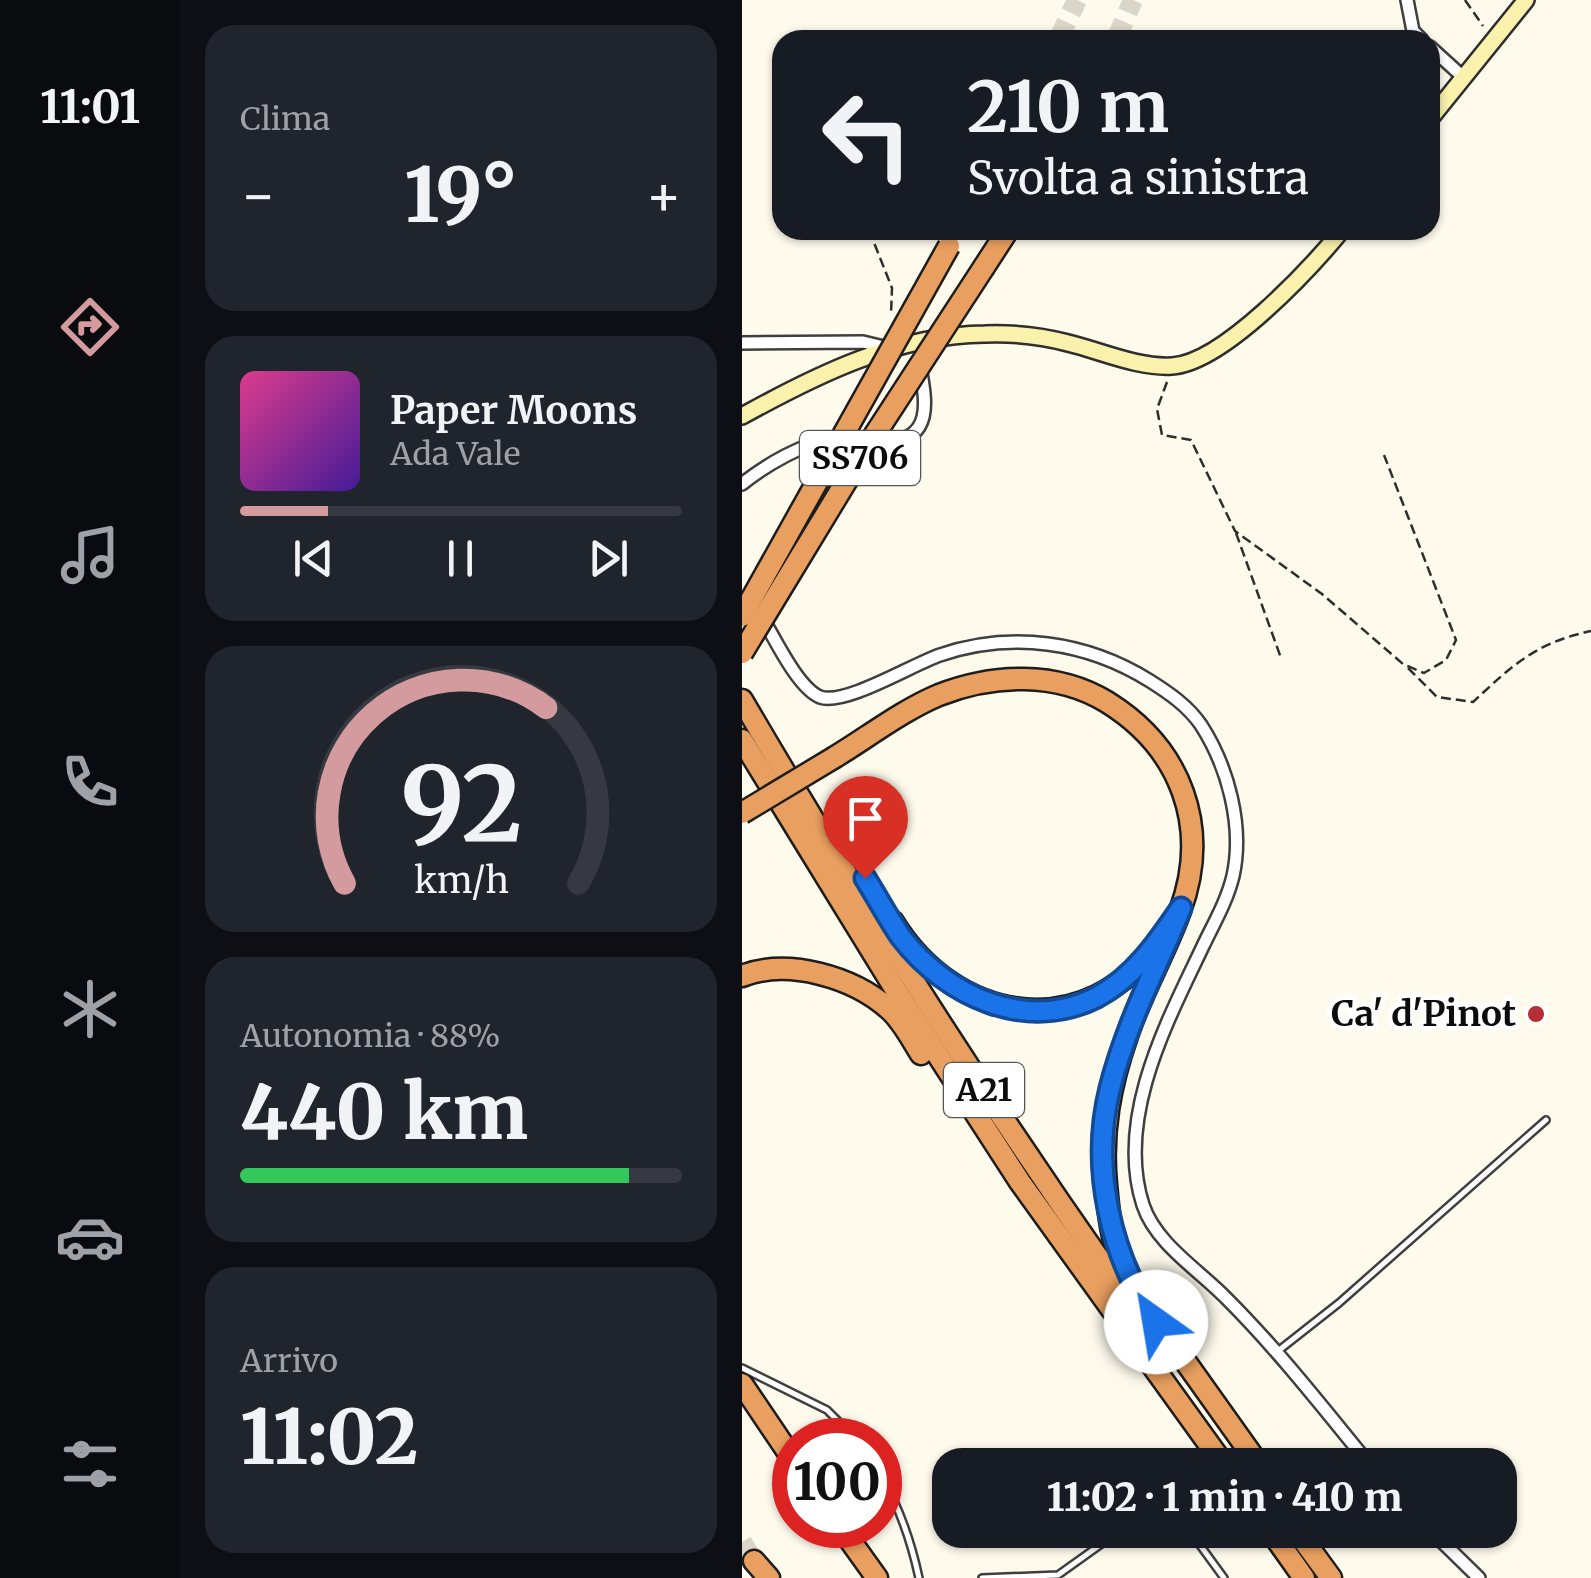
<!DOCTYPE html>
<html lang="it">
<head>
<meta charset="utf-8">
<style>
  :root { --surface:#171b24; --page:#20242c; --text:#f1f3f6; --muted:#9ea1a6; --line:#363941; --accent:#d49b9f }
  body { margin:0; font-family:Merriweather,serif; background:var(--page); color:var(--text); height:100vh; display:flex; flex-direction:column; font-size:38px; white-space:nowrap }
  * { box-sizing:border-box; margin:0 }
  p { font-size:32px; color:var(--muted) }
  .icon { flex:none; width:55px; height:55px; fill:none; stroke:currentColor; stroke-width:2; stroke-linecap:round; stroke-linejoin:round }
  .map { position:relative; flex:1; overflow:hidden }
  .side { display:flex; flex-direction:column; gap:25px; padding:25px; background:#0d0f14; width:562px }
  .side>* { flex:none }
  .top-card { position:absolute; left:30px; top:30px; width:668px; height:210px; border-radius:30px; box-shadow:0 2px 8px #0004; background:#171b24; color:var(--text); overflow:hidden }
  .speed { position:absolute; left:30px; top:1418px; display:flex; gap:20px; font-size:50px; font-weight:700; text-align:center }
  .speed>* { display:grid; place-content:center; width:130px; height:130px; border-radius:50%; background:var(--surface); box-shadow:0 2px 8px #0004; line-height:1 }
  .speed .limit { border:15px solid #d22; background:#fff; color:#111 }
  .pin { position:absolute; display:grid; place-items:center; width:85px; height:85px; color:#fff; margin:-102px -42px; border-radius:50% 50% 50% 0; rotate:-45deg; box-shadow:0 0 10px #0007 }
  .pin .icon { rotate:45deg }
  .me { position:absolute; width:110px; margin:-55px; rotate:328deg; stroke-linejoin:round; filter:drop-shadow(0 0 8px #0008) }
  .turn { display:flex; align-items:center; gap:35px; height:210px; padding:0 30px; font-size:45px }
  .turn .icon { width:130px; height:130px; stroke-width:2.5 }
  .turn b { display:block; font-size:70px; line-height:85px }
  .big { font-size:75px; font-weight:800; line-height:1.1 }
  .side .tile { flex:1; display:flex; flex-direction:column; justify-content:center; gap:15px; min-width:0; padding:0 35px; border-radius:30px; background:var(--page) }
  .side .dial { align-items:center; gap:0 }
  .dial svg { height:260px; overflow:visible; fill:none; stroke:var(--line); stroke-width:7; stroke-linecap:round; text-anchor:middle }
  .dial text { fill:var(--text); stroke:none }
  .song { display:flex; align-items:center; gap:30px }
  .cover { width:120px; height:120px; border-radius:15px; background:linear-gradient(135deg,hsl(330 70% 55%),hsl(260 70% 35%)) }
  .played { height:10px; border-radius:5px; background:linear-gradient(90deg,var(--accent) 20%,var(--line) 20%) }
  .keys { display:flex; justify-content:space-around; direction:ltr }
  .heat { display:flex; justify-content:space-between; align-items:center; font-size:55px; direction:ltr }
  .charge { height:15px; border-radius:8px; background:linear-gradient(90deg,#34c759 88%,var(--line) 0) }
  .trip { position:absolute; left:190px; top:1448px; width:585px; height:100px; border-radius:30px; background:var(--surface); box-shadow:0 2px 8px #0004; font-weight:800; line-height:100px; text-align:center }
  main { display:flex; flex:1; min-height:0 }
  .tabs { display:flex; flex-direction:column; width:180px; justify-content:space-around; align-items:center; background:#090b0e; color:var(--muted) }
  .tabs .icon { width:70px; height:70px }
  .tabs .active { color:var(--accent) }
  .tabs b { font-size:45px; color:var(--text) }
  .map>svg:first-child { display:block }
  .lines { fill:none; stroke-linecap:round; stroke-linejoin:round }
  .highway-tunnel { stroke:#dad6ca; stroke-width:20; stroke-dasharray:20 10; stroke-linecap:butt }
  .lane-casing { stroke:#3f3f3f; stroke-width:10 }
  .street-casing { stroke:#3f3f3f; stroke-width:16 }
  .secondary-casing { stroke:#2e2e2e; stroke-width:20 }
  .highway-casing { stroke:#1d1d1d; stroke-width:25 }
  .path { stroke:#2e2e2e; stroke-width:2.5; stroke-dasharray:10 5; stroke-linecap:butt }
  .lane { stroke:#fff; stroke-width:5 }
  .street { stroke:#fff; stroke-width:11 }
  .secondary { stroke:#f9f1ac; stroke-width:15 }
  .highway { stroke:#e99f5f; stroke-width:20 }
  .highway-bridge-casing { stroke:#1d1d1d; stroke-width:25; stroke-linecap:butt }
  .highway-bridge { stroke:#e99f5f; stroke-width:20 }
  .route-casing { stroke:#114b97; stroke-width:25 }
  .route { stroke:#1a73e8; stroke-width:18 }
  .poi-dot { fill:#b12f35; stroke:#fff; stroke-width:4 }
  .labels { text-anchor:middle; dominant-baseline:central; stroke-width:10; stroke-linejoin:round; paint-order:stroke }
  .shield { fill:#fff; stroke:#555; stroke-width:2.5 }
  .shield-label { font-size:32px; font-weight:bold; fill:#0c0c0c }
  .poi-label { font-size:35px; font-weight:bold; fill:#0c0c0c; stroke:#fff; text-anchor:end }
</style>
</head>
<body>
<main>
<nav class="tabs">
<b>11:01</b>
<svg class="icon active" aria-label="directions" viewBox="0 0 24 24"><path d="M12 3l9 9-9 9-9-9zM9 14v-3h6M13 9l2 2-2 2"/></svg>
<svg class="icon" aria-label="music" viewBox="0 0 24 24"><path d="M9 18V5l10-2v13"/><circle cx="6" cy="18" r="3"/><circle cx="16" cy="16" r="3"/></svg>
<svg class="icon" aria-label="phone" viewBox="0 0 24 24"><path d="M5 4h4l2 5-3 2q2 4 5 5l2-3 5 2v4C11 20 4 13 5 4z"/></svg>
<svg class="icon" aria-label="climate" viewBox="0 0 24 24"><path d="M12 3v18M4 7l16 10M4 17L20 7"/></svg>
<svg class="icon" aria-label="car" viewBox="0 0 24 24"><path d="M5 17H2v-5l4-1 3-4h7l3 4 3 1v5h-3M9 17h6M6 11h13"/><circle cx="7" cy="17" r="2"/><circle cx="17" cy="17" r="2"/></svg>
<svg class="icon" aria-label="filters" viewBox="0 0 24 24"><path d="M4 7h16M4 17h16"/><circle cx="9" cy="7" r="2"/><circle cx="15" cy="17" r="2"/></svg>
</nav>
<section class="side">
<div class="tile"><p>Clima</p>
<div class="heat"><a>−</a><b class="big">19°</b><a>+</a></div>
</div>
<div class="tile">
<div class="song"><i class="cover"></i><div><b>Paper Moons</b><p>Ada Vale</p></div></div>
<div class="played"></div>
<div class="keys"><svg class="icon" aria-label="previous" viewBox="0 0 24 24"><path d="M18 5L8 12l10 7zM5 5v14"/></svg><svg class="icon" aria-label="pause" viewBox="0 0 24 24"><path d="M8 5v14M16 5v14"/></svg><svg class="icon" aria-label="next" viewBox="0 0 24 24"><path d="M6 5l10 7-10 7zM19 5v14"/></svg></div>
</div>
<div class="tile dial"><svg viewBox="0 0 100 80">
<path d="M14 69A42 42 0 1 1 86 69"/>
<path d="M14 69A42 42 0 0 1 76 15" stroke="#d49b9f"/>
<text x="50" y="56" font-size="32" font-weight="700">92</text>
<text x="50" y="72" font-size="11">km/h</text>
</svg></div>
<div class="tile"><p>Autonomia · 88%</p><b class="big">440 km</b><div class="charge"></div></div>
<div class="tile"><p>Arrivo</p><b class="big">11:02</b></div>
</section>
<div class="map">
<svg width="849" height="1578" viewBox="0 0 849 1578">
  <rect width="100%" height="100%" fill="#fefaec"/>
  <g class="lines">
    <!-- highway-tunnel -->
    <g class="highway-tunnel">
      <path d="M 316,40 L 335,0"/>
      <path d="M 374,40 L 391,0"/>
      <path d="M 0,1542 L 12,1561"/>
    </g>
    <defs>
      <g id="lane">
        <path d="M 536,1351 L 597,1303 L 804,1120"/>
        <path d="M 0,1368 L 85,1410 L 115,1440"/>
        <path d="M 138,1474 C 157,1506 169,1541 177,1578"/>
        <path d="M 447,1530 L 482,1578"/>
        <path d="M 240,1578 L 316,1575 L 379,1530"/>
      </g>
      <g id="street">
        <path d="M 665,0 L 671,31 L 680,40"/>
        <path d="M 688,47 L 721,77"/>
        <path d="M 0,343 L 121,342 L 146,348"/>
        <path d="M 0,484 C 25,464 60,444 92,438 C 111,434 128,443 147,442 C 193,438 183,397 178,367"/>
        <path d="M 21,619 C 33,639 56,688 78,697 C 103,706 171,664 198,655 C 269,631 344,641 408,681 C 427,693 446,706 459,725 C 486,767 502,826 491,876 C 485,901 472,923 461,946 C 425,1022 373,1118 401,1205 C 414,1244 457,1270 485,1299 C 537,1351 582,1409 628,1465"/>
        <path d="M 688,1530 L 737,1578"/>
      </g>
      <g id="secondary">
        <path d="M 688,119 L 784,0"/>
        <path d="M 0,416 C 76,374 155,335 243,334 C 270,333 300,336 326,343 C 359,351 396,368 430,366 C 481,363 568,269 600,230"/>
      </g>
      <g id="highway">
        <path d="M 242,267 L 266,230"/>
        <path d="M 0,700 C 121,907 251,1110 390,1306"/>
        <path d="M 0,740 L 155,992 L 278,1182 L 482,1465"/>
        <path d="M 93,757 C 126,737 161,710 197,695 C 251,674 314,671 365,702 C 439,748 469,827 438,911 C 423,953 399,993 385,1036 C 368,1085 359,1132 364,1184 C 366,1206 368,1230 375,1251 C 388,1290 414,1322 438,1354 C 464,1391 491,1428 517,1465"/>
        <path d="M 151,922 C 214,1025 346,1046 418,939"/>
        <path d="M 0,976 C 46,958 111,977 147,1009 C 160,1020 170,1040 179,1054"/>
        <path d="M 0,1384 L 52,1461"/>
        <path d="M 97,1525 L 135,1578"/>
        <path d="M 528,1530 L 562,1578"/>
        <path d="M 554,1530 L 589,1578"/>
        <path d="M 12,1561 L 27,1578"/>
      </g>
    </defs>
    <!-- lane casing -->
    <use href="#lane" class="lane-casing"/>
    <!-- street casing -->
    <use href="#street" class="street-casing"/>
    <!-- secondary casing -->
    <use href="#secondary" class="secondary-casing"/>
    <!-- highway casing -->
    <use href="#highway" class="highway-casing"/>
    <!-- path -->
    <g class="path">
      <path d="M 723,0 L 741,26"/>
      <path d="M 127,230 L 150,288 L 149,314"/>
      <path d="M 425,382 L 415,409 L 420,435 L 449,440 L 493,531 L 580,594 L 661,664 L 682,673 L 704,660 L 714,640 L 642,455"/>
      <path d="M 494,533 L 539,658"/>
      <path d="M 666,668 L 695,697 L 731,702 C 771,665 793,643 849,631"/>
    </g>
    <!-- lane -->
    <use href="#lane" class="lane"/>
    <!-- street -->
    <use href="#street" class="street"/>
    <!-- secondary -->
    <use href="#secondary" class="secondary"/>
    <!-- highway -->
    <use href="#highway" class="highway"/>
    <defs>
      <g id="highway-bridge">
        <path d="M 0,616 L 207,246"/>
        <path d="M 0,653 L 128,442 L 242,267"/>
        <path d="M 0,813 L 93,757"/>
      </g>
    </defs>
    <!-- highway-bridge casing -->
    <use href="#highway-bridge" class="highway-bridge-casing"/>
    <!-- highway-bridge -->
    <use href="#highway-bridge" class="highway-bridge"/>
  </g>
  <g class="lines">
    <defs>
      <path id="route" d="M 123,878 C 135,897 146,918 159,937 C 204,996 284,1033 355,997 C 392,977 416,942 439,908 C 414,968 384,1025 368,1088 C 348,1167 368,1256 414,1322"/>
    </defs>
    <!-- route casing -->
    <use href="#route" class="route-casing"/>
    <!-- route -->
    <use href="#route" class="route"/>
  </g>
  <!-- markers -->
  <circle class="poi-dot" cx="794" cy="1014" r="10"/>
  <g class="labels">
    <!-- shield labels -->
    <g class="shield">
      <rect x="58" y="431" width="120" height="54" rx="8"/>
      <rect x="202" y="1063" width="80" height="54" rx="8"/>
    </g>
    <g class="shield-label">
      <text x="118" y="458">SS706</text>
      <text x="242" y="1090">A21</text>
    </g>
    <!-- poi labels -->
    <g class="poi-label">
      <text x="774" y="1014">Ca' d'Pinot</text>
    </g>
  </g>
</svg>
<div class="speed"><div class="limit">100</div></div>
<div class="pin" style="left:123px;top:878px;background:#d93025"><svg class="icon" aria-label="arrive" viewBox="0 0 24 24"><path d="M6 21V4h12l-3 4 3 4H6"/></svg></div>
<svg class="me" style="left:414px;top:1322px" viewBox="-20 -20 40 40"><circle r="19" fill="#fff"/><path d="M0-13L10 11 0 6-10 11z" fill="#1a73e8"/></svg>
<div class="trip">11:02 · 1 min · 410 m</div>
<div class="top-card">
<div class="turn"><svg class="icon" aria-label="left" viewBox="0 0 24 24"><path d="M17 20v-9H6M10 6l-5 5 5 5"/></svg><div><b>210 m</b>Svolta a sinistra</div></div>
</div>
</div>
</main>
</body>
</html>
